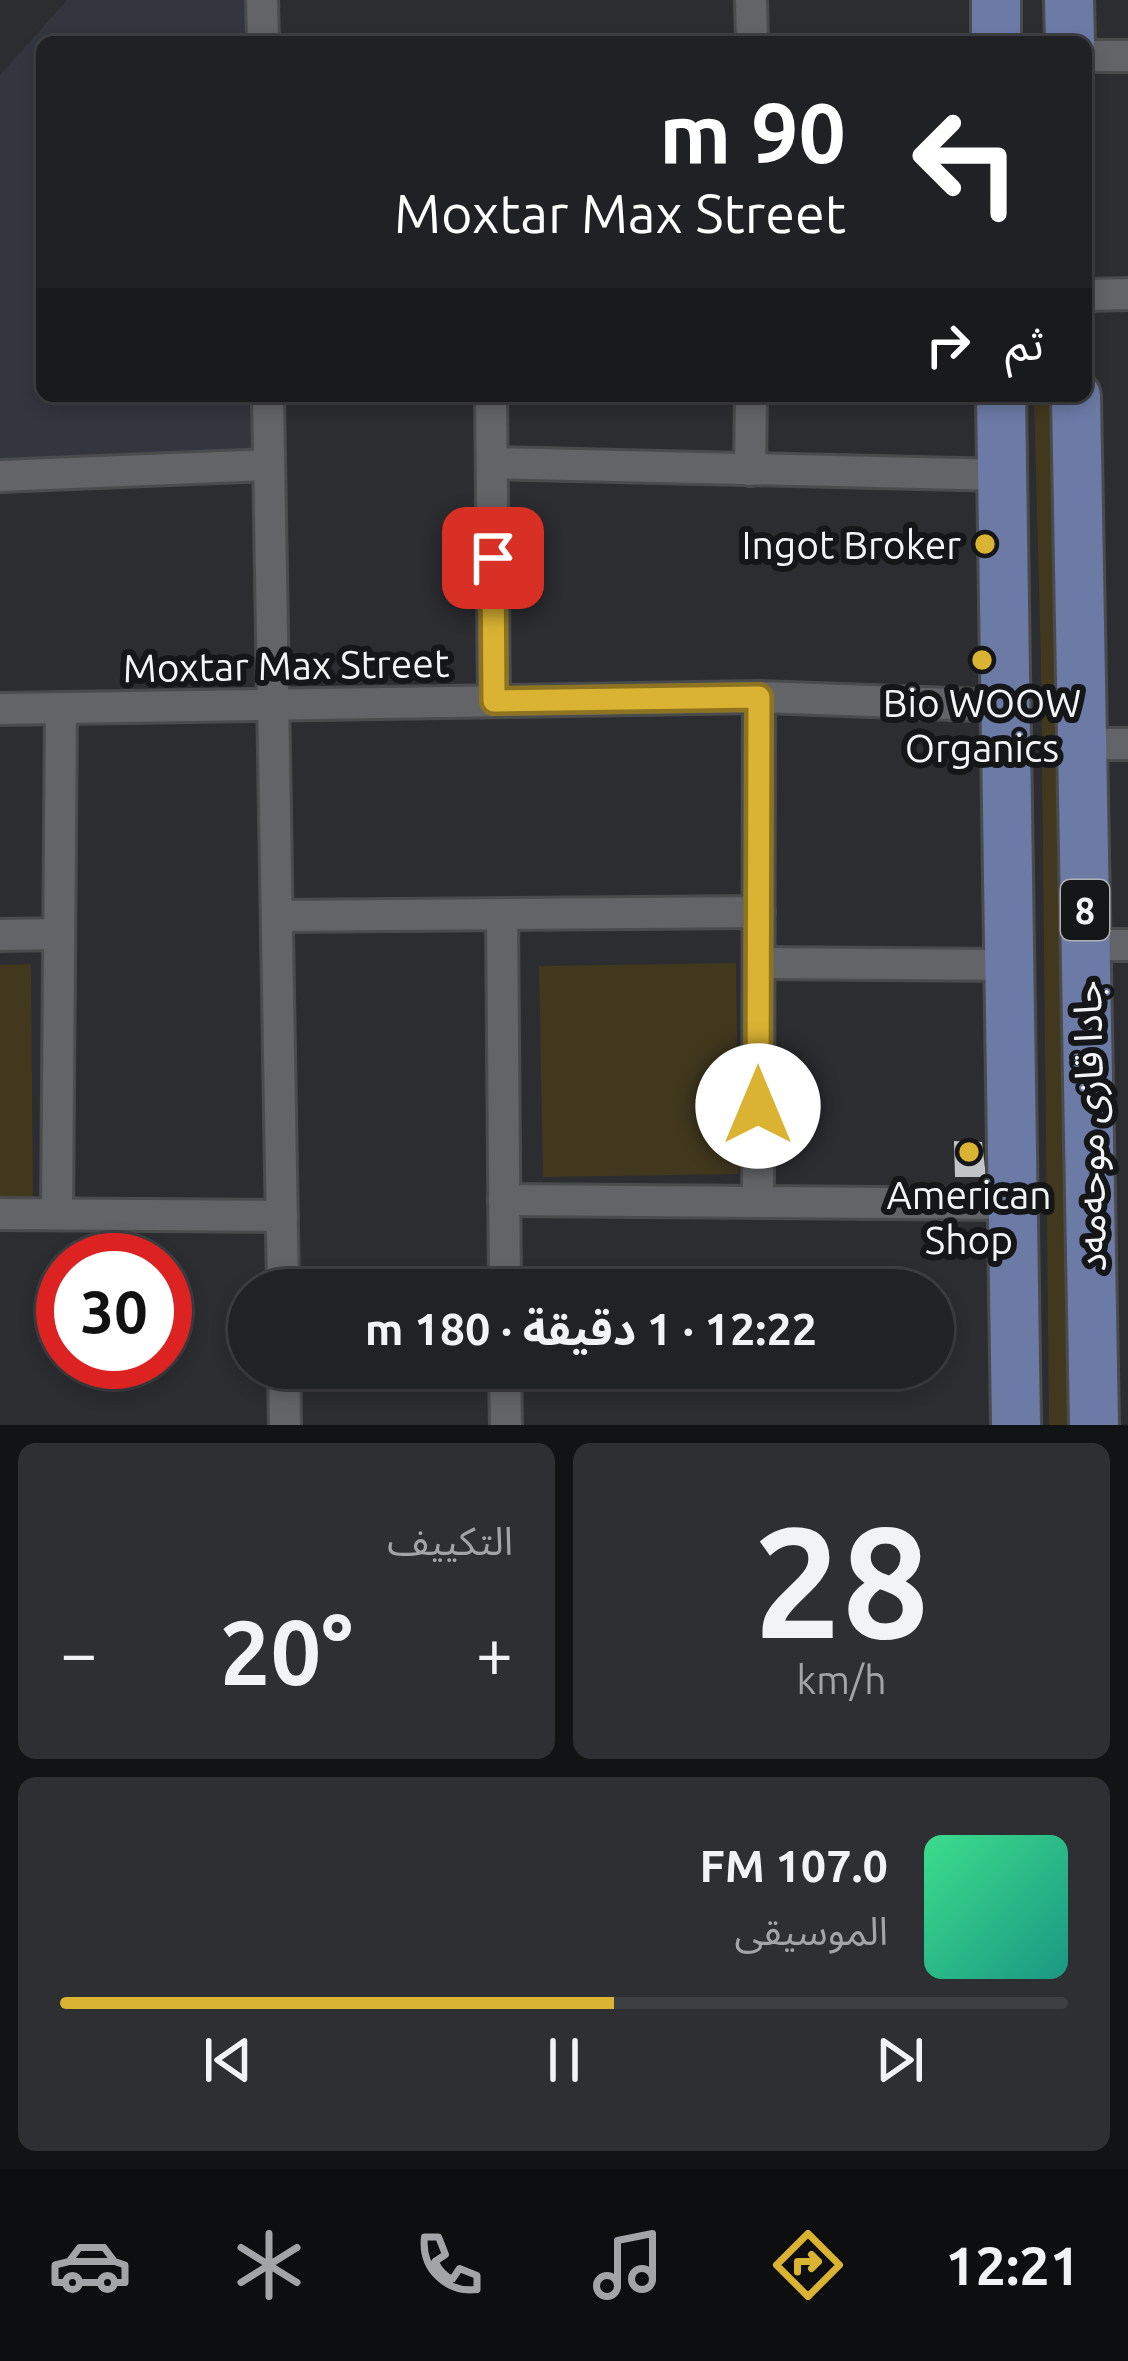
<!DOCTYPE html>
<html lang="ar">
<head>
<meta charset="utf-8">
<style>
  :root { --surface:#212225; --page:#2d2f32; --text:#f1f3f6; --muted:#a2a4a7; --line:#3e3f42; --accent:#dab333 }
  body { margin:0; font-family:Ubuntu,"Noto Sans Arabic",sans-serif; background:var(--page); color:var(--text); direction:rtl; height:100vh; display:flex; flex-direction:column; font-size:45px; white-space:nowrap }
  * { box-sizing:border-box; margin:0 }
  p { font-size:39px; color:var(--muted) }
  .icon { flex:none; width:66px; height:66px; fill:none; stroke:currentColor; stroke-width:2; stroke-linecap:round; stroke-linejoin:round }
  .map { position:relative; height:1425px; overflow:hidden; direction:ltr }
  .panel { display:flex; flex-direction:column; gap:18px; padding:18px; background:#121314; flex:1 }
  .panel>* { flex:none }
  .top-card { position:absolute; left:36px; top:36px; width:1056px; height:366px; border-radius:18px; box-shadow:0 6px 18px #0003,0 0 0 3px var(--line); direction:rtl; background:#202124; color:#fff; overflow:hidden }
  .speed { position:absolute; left:36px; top:1233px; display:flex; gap:24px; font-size:60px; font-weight:700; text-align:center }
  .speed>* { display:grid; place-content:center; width:156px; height:156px; border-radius:50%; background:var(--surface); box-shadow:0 6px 18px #0003,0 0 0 3px var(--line); line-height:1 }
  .speed .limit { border:18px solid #d22; background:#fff; color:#111 }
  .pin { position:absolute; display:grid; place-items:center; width:102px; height:102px; color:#fff; margin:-51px; border-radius:24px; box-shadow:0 6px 18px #0006 }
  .me { position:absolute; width:132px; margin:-66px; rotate:0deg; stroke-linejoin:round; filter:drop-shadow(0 0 9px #0008) }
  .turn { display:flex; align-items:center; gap:42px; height:252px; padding:0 48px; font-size:54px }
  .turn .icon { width:156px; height:156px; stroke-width:2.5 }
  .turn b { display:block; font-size:84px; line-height:102px }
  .then { display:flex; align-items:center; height:114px; padding:0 48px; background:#0003; gap:24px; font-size:45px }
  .big { font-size:90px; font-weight:700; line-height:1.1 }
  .panel .widget { flex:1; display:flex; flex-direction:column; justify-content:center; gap:18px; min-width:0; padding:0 42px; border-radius:18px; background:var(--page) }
  .panel .dial { align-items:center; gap:0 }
  .dial b { font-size:156px; line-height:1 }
  .song { display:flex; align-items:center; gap:36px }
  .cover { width:144px; height:144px; border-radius:18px; background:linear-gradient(135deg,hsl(150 70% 55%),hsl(170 70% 35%)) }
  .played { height:12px; border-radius:6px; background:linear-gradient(90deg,var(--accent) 55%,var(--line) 55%) }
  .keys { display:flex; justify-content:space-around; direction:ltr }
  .heat { display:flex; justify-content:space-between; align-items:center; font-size:66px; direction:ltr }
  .panel .tiles { flex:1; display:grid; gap:18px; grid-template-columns:1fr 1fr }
  .widget:last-child { grid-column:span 2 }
  .trip { position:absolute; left:228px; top:1269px; width:726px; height:120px; border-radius:60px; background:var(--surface); box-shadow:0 6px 18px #0003,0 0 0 3px var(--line); font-weight:700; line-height:120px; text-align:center; direction:rtl }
  .menu { display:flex; height:192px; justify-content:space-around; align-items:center; background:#0d0e0f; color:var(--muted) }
  .menu .icon { width:84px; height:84px }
  .menu .on { color:var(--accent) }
  .menu b { font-size:54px; color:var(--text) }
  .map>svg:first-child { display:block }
  .built { fill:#33363f }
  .green { fill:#41381e }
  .building { fill:#c3c4c8 }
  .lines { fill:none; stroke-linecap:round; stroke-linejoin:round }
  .minor-casing { stroke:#4a4b4d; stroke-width:36 }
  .primary-casing { stroke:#4a4b4d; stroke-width:54 }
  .minor { stroke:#636468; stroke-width:30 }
  .primary { stroke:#6c7aa6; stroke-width:48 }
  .route-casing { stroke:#8e7421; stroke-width:30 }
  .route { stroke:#dab333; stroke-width:21 }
  .poi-dot { fill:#dab333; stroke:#151617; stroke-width:4.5 }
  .labels { text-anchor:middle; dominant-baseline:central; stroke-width:12; stroke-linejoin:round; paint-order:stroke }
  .shield { fill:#151617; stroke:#b0b1b3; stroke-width:3 }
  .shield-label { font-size:36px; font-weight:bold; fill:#f3f4f6 }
  .poi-label { font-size:39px; fill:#f3f4f6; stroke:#151617 }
  .street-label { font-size:39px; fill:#f3f4f6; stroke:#151617 }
</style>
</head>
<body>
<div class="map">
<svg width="1128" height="1425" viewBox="0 0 1128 1425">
  <rect width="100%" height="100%" fill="#2c2d31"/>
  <!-- built -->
  <path class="built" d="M 67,0 L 258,0 L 259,42 L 42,42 L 42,396 L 266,396 L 267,465 L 0,470 L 0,75 Z"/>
  <!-- green -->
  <g class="green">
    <path d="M 1034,396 L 1064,396 L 1075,1425 L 1049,1425 L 1041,664 Z"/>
    <path d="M 736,963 L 739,1174 L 543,1177 L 539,966 Z"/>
    <path d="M 31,964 L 33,1199 L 0,1199 L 0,965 Z"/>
  </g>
  <!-- building -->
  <path class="building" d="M 954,1141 L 982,1142 L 986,1177 L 955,1177 Z"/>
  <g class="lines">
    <defs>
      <g id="minor">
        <path d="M 262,0 L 263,42"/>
        <path d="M 751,0 L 752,42"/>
        <path d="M 1086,56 L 1128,56"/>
        <path d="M 1086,295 L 1128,294"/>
        <path d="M 268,396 L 283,1290"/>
        <path d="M 491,396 L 494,701"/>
        <path d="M 492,463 L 1002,475"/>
        <path d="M 750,470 L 751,396"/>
        <path d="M 0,476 L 269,465"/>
        <path d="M 0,709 L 759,697 L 1006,706"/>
        <path d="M 1082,744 L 1128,744"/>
        <path d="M 502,914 L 505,1290"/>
        <path d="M 277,916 L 759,912"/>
        <path d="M 0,935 L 58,934"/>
        <path d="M 1086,945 L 1128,945"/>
        <path d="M 759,963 L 1009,965"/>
        <path d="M 504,1200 L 1013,1204"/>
        <path d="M 758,1202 L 759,697"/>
        <path d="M 0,1214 L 282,1216"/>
        <path d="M 57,1214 L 61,708"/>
        <path d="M 284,1368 L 285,1425"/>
        <path d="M 505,1368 L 506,1425"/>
      </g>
      <g id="primary">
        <path d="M 996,0 L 996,42"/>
        <path d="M 1069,0 L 1070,42"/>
        <path d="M 1001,396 L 1016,1425"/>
        <path d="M 1076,396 L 1094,1425"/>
      </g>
    </defs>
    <!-- minor casing -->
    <use href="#minor" class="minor-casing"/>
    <!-- primary casing -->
    <use href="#primary" class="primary-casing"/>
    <!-- minor -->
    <use href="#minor" class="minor"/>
    <!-- primary -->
    <use href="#primary" class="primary"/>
  </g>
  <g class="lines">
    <defs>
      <path id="route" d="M 493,558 L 494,701 L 759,697 L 758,1106"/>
    </defs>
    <!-- route casing -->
    <use href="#route" class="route-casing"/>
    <!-- route -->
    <use href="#route" class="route"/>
  </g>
  <!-- markers -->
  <g class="poi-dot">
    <circle cx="985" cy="544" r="12"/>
    <circle cx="982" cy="660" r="12"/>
    <circle cx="969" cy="1152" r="12"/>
  </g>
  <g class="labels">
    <!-- shield labels -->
    <rect class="shield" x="1061" y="880" width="48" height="60" rx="9"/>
    <g class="shield-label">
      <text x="1085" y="910">8</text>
    </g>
    <!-- poi labels -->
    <g class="poi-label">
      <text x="961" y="544" text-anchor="end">Ingot Broker</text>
      <text x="982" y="702">Bio WOOW<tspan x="982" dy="45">Organics</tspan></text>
      <text x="969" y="1194">American<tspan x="969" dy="45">Shop</tspan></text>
    </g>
    <!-- street labels -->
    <g class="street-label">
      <text transform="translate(286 665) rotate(-1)">Moxtar Max Street</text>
      <text transform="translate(1089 1126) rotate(-91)">جادا قازی موحەمەد</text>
    </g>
  </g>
</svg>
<div class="speed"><div class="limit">30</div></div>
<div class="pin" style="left:493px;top:558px;background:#d93025"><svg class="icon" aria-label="arrive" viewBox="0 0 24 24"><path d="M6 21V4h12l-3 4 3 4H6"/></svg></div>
<svg class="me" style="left:758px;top:1106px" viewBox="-20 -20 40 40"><circle r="19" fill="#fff"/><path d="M0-13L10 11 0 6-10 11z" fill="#dab333"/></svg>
<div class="trip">12:22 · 1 دقيقة · 180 m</div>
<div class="top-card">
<div class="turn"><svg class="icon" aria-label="left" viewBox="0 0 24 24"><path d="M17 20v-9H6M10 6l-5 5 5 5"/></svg><div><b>90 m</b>Moxtar Max Street</div></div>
<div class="then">ثم<svg class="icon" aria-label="right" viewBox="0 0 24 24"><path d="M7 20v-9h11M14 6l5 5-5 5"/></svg></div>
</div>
</div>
<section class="panel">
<div class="tiles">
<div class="widget dial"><b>28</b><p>km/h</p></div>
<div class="widget"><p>التكييف</p>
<div class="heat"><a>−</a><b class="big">20°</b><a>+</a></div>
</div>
<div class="widget">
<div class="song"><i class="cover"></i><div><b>107.0 FM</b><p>الموسيقى</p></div></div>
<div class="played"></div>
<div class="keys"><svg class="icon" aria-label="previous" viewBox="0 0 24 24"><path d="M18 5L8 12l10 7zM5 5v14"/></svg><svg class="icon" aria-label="pause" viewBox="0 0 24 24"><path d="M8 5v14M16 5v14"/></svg><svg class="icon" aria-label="next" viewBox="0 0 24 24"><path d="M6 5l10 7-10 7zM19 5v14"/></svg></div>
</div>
</div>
</section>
<nav class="menu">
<b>12:21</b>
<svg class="icon on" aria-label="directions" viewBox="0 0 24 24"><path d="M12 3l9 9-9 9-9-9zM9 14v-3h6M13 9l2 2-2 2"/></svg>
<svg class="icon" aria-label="music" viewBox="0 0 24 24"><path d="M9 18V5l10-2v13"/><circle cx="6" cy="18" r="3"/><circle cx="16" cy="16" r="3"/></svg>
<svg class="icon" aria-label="phone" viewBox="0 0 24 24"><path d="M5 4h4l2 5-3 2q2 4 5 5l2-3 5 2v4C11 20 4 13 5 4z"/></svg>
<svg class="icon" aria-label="climate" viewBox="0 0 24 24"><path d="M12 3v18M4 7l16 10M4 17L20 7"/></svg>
<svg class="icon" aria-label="car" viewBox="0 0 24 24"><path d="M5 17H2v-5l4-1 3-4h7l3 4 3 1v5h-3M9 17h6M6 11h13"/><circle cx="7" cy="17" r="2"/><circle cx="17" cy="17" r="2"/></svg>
</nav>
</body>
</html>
